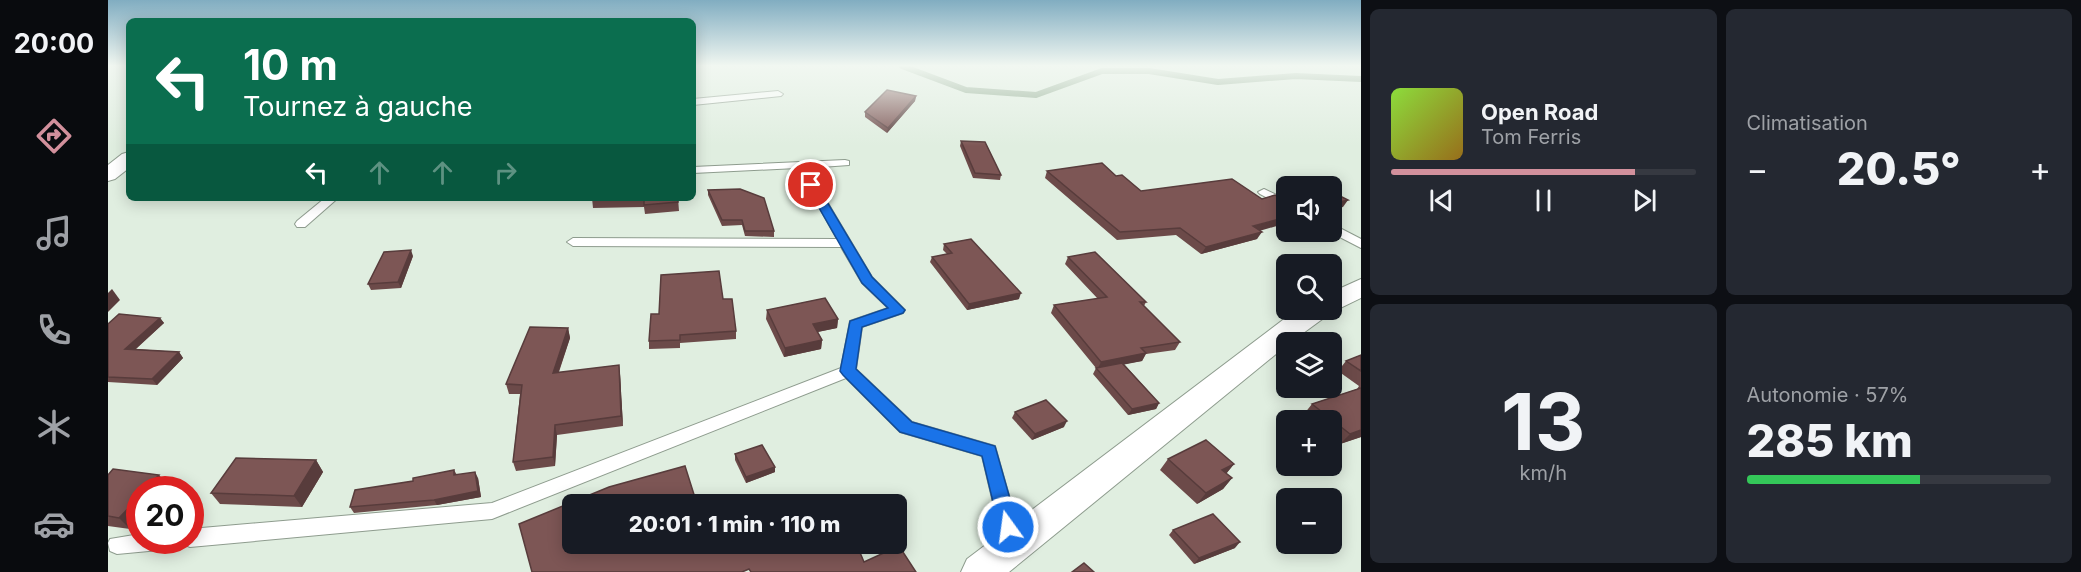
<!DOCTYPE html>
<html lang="fr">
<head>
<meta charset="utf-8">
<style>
  :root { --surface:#171b24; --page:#242831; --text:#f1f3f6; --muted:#9ea1a6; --line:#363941; --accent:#d2909c }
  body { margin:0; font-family:Inter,sans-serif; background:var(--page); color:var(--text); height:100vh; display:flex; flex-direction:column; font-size:22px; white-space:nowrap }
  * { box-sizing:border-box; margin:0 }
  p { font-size:20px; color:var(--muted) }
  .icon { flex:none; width:33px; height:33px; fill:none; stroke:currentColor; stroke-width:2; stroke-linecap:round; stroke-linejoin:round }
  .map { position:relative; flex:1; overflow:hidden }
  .drawer { display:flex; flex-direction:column; gap:9px; padding:9px; background:#0d0f14; width:720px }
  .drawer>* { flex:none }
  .guide { position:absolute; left:18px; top:18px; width:570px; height:183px; border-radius:9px; box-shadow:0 3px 15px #0003; background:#0b6e4f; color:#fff; overflow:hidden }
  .controls { position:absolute; left:1168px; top:176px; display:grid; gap:12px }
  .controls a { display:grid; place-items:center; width:66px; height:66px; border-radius:9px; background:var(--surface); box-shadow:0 3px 15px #0003; font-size:30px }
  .speed { position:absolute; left:18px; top:476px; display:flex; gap:12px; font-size:30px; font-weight:700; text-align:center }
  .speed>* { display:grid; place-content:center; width:78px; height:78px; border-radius:50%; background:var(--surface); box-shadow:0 3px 15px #0003; line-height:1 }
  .speed .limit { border:9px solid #d22; background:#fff; color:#111 }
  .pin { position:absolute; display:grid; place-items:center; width:51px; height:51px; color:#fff; margin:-26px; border:3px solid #fff; border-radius:50%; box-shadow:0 2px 6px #0007 }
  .me { position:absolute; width:66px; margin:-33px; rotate:346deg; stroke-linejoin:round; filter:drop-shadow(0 0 4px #0008) }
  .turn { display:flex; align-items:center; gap:21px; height:126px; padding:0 18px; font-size:27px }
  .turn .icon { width:78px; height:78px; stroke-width:2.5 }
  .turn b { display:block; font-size:42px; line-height:51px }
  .lanes { display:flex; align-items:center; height:57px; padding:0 18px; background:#0003; justify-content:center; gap:30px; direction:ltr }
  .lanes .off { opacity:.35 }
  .big { font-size:45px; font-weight:800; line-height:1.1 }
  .drawer .widget { flex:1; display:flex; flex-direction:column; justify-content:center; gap:9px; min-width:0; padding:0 21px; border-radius:9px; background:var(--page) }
  .drawer .dial { align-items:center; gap:0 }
  .dial b { font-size:78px; line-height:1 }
  .song { display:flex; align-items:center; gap:18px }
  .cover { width:72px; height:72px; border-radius:9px; background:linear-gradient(135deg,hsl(90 70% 55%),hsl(40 70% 35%)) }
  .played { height:6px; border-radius:3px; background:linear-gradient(90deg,var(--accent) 80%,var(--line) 80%) }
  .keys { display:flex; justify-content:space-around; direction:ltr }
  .heat { display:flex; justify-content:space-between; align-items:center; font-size:33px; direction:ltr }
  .charge { height:9px; border-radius:4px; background:linear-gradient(90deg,#34c759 57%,var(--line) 0) }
  .drawer .tiles { flex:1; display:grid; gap:9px; grid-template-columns:repeat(2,1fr) }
  .trip { position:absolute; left:454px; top:494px; width:345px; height:60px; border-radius:9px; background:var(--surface); box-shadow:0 3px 15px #0003; font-weight:800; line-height:60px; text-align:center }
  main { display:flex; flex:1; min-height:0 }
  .menu { display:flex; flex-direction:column; width:108px; justify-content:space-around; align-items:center; background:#090b0e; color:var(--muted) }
  .menu .icon { width:42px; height:42px }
  .menu .on { color:var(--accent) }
  .menu b { font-size:27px; color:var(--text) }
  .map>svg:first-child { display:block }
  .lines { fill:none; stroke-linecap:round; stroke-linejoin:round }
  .stream { stroke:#87a387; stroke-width:6 }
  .service-casing { stroke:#8e9c8e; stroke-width:2 }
  .minor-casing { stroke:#8e9c8e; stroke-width:2 }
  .service { fill:#fff; fill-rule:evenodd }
  .minor { fill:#fff; fill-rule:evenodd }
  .wall { fill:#6c4a49 }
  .shaded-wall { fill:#583c3c }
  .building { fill:#7d5655; stroke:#583c3c; stroke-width:1.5 }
  .route { fill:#1a73e8; stroke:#114b97; stroke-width:1.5 }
</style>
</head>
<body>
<main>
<nav class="menu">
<b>20:00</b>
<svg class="icon on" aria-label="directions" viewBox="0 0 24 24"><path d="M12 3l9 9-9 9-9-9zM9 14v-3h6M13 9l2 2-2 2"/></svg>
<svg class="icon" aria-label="music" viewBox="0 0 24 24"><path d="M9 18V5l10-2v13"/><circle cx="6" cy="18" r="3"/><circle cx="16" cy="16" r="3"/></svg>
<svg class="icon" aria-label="phone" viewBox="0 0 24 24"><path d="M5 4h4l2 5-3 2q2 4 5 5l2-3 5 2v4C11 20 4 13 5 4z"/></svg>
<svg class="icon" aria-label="climate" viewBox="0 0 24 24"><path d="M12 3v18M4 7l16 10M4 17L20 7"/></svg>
<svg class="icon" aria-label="car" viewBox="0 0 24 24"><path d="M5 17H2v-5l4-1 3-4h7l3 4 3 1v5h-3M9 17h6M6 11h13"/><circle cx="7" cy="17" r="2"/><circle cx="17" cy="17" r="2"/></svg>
</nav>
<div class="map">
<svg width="1253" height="572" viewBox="0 0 1253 572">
  <rect width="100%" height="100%" fill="#e0eee0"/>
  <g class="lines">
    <!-- stream -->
    <path class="stream" d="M 794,66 L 858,90 L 928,95 L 994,71 L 1041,71 L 1110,82 L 1188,76 L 1253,79"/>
    <defs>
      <g id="service">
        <path d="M 670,91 L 675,94 L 673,96 L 585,105 L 585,99 Z"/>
        <path d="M 737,160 L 741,161 L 741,165 L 699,168 L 764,277 L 797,310 L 795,313 L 754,327 L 748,369 L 804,422 L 887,446 L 915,545 L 912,551 L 905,554 L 898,551 L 895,545 L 874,456 L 792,432 L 738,378 L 384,519 L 82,547 L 75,544 L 73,540 L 82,540 L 82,529 L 384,503 L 733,368 L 742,321 L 780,308 L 754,283 L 733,247 L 465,246 L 459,242 L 465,238 L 729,239 L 689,168 L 585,173 L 585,167 Z"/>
        <path d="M 1156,189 L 1179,200 L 1179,208 L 1152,194 L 1150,192 Z"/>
        <path d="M 217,198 L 230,198 L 197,227 L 189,227 L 187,224 L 189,221 Z"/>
        <path d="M 1224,224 L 1253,239 L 1253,248 L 1220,231 L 1224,231 Z"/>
        <path d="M 32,534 L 32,540 L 72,540 L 69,546 L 62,549 L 9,554 L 2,551 L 0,543 L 2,539 Z"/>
      </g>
      <g id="minor">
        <path d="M 21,152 L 21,168 L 7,179 L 0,181 L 0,165 L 14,154 Z"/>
        <path d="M 1253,279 L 1253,298 L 1224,312 L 1183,342 L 1179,342 L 1179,345 L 901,572 L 853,572 L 859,559 L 1184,313 L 1191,309 L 1224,309 L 1224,292 Z"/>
      </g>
    </defs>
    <!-- service casing -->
    <use href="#service" class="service-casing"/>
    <!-- minor casing -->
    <use href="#minor" class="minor-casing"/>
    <!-- service -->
    <use href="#service" class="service"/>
    <!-- minor -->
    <use href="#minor" class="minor"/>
  </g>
  <!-- wall -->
  <g class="wall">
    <path d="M 808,96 L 807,101 L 779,133 L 757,117 L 757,112 Z"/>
    <path d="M 853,141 L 893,175 L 892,180 L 865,178 L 852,146 Z"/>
    <path d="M 939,171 L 1008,176 L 1033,191 L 1152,230 L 1149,239 L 1093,254 L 1068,235 L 1009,240 L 937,178 Z"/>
    <path d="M 600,190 L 666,231 L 666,237 L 637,236 L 634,225 L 614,226 L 600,195 Z"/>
    <path d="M 484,198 L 570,198 L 571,211 L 537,214 L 536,207 L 485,208 Z"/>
    <path d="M 836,244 L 911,299 L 859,310 L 822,262 L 824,257 L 839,254 L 835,250 Z"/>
    <path d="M 305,256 L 293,288 L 263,290 L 260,284 Z"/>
    <path d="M 960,257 L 1038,302 L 1036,306 L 1072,342 L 1067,350 L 1038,354 L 1034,361 L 1016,364 L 1051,403 L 1048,409 L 1020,415 L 985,374 L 988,368 L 943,313 L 946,305 L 990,299 L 957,264 Z"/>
    <path d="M 615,299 L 628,331 L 628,339 L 572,343 L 572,348 L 541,349 L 541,341 L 551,314 Z"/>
    <path d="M 659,310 L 730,319 L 729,328 L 710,332 L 714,340 L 713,349 L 676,357 L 658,319 Z"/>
    <path d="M 52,318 L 56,323 L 28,349 L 71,352 L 75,358 L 49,385 L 0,382 L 0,324 Z"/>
    <path d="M 460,328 L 462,338 L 451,372 L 512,374 L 515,426 L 449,435 L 447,466 L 408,471 L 405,462 L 412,394 L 401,394 L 398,384 Z"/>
    <path d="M 1253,355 L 1253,437 L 1232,444 L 1224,437 L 1224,420 L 1203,420 L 1196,414 L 1204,404 L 1249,389 L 1251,386 L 1230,371 L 1238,361 Z"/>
    <path d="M 907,412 L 956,427 L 924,440 L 904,418 Z"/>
    <path d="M 627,454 L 667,467 L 667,472 L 638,483 L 627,460 Z"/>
    <path d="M 1060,459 L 1126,464 L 1118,474 L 1124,478 L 1115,489 L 1089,504 L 1052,470 Z"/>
    <path d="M 208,460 L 215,472 L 194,507 L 112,504 L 103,493 Z"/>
    <path d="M 346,470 L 349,475 L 370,478 L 373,497 L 329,505 L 246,513 L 242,507 L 305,481 Z"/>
    <path d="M 0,475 L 61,486 L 58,489 L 32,489 L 22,529 L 0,526 Z"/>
    <path d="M 1065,530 L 1127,548 L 1086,564 L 1061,535 Z"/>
  </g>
  <!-- shaded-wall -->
  <g class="shaded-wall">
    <path d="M 808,96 L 807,101 L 779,133 L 780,128 Z"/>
    <path d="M 1240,200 L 1235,207 L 1224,210 L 1224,204 Z"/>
    <path d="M 1179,217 L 1179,223 L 1141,234 L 1145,226 Z"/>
    <path d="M 1154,232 L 1149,239 L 1093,254 L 1098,247 Z"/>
    <path d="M 303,250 L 305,256 L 293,288 L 290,282 Z"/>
    <path d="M 4,289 L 12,300 L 0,312 L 0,293 Z"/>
    <path d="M 913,293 L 911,299 L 859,310 L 861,304 Z"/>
    <path d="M 52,318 L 56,323 L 22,354 L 17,349 Z"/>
    <path d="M 730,319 L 729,328 L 704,333 L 705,324 Z"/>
    <path d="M 460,328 L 462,338 L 447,382 L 445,373 Z"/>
    <path d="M 714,340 L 713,349 L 676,357 L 677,348 Z"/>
    <path d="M 71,352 L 75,358 L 49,385 L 44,379 Z"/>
    <path d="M 1038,353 L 1034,361 L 989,370 L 993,362 Z"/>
    <path d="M 511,365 L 512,374 L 515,426 L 513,416 Z"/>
    <path d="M 1051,403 L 1048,409 L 1020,415 L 1024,409 Z"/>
    <path d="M 959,421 L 956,427 L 924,440 L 927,434 Z"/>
    <path d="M 447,425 L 449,435 L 447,466 L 445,457 Z"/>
    <path d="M 1253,430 L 1253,437 L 1232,444 L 1242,434 Z"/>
    <path d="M 208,460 L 215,472 L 194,507 L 186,496 Z"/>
    <path d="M 1126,464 L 1117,475 L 1114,470 Z"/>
    <path d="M 667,467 L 667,472 L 638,483 L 638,477 Z"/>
    <path d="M 367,472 L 370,478 L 373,497 L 329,505 L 326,500 Z"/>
    <path d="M 51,475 L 61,486 L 58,489 L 38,489 Z"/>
    <path d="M 1124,478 L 1115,489 L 1089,504 L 1098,493 Z"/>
    <path d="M 32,496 L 32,519 L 22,529 L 11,518 Z"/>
    <path d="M 1132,542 L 1127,548 L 1086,564 L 1091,558 Z"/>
  </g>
  <!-- building -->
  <g class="building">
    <path d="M 779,90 L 808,96 L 780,128 L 757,112 Z"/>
    <path d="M 853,141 L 877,142 L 893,175 L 867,173 Z"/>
    <path d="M 994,163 L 1008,176 L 1014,175 L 1033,191 L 1124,179 L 1154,199 L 1167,195 L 1179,201 L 1179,217 L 1145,226 L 1154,232 L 1098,247 L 1072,228 L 1012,232 L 939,171 Z"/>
    <path d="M 1203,182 L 1211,186 L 1192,186 Z"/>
    <path d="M 632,189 L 656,198 L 666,231 L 637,231 L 634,220 L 614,220 L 600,190 Z"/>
    <path d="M 1224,192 L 1240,200 L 1224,204 Z"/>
    <path d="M 484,198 L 570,198 L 570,202 L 536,205 L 536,199 L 484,200 Z"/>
    <path d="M 863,239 L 913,293 L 861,304 L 824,257 L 844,253 L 836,244 Z"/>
    <path d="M 303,250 L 290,282 L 260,284 L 276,252 Z"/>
    <path d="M 987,252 L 1038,302 L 1032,302 L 1072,342 L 1033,348 L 1038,353 L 993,362 L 946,305 L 999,297 L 960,257 Z"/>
    <path d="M 611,271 L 615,299 L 624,299 L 628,331 L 572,335 L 572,340 L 541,341 L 543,314 L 551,314 L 553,275 Z"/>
    <path d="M 717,298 L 730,319 L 705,324 L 714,340 L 677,348 L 659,310 Z"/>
    <path d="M 11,314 L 52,318 L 17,349 L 71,352 L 44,379 L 0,377 L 0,324 Z"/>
    <path d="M 422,327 L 460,328 L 445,373 L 511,365 L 513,416 L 447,425 L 445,457 L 405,462 L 414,385 L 398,384 Z"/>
    <path d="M 1253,355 L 1253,371 L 1238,361 Z"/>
    <path d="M 1014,363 L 1051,403 L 1024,409 L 988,368 Z"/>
    <path d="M 1253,388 L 1253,430 L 1242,434 L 1204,404 Z"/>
    <path d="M 938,400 L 959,421 L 927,434 L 907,412 Z"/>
    <path d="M 1098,440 L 1126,464 L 1114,470 L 1124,478 L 1098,493 L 1060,459 Z"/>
    <path d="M 654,445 L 667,467 L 638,477 L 627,454 Z"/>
    <path d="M 128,458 L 208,460 L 186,496 L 103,493 Z"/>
    <path d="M 577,466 L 589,504 L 465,504 L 465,543 L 602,543 L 604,550 L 618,543 L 620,547 L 630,543 L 748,543 L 756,562 L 791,546 L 808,572 L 643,572 L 641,569 L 634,572 L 424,572 L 411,524 L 501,487 Z"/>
    <path d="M 5,469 L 51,475 L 38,489 L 32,489 L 32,496 L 11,518 L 0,516 L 0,475 Z"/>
    <path d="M 346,470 L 346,475 L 367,472 L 370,491 L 326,500 L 242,507 L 247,490 L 305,481 L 305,478 Z"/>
    <path d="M 1105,514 L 1132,542 L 1091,558 L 1065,530 Z"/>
    <path d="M 976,563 L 986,572 L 964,572 Z"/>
  </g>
  <!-- sky -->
  <linearGradient id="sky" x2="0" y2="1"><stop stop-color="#81adc1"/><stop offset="0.45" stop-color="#f1f7f1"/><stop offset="1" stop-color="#f1f7f1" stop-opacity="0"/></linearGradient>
  <rect width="1253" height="146" fill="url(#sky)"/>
  <!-- route -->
  <path class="route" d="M 703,181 L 709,185 L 764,277 L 797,310 L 795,313 L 754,327 L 748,369 L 804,422 L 887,446 L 910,527 L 907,533 L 900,536 L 893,533 L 891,527 L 874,456 L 792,432 L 735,375 L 732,371 L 742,321 L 780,308 L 754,283 L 698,185 Z"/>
</svg>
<div class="controls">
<a><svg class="icon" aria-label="sound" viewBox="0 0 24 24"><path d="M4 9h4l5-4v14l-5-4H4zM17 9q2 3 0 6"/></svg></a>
<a><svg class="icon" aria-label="search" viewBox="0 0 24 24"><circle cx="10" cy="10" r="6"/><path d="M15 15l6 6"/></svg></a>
<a><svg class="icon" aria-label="layers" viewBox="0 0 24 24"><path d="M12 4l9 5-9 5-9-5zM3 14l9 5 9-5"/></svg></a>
<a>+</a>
<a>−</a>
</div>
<div class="speed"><div class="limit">20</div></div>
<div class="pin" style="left:703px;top:185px;background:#d93025"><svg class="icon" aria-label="arrive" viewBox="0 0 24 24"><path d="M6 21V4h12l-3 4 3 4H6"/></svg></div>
<svg class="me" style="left:900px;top:527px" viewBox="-20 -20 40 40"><circle r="17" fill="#1a73e8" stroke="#fff" stroke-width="3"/><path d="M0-11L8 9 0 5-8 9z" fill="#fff"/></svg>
<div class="trip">20:01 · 1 min · 110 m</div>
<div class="guide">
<div class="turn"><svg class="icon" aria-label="left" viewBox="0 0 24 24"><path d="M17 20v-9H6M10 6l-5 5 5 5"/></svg><div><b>10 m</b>Tournez à gauche</div></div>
<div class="lanes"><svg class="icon" aria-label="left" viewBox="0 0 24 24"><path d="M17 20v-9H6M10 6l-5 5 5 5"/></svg><svg class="icon off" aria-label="ahead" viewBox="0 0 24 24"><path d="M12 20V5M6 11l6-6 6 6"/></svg><svg class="icon off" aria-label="ahead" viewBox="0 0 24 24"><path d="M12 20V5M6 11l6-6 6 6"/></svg><svg class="icon off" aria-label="right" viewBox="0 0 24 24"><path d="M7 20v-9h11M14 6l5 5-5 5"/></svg></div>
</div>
</div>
<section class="drawer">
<div class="tiles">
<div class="widget">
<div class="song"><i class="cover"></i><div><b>Open Road</b><p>Tom Ferris</p></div></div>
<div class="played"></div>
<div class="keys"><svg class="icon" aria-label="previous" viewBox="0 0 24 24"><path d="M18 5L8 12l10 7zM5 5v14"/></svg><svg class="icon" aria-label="pause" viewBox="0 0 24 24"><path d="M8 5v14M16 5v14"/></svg><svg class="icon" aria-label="next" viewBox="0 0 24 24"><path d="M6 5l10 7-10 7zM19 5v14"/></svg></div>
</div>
<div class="widget"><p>Climatisation</p>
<div class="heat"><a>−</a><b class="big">20.5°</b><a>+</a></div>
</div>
<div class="widget dial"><b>13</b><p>km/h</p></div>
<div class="widget"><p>Autonomie · 57%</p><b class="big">285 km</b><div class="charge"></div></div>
</div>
</section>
</main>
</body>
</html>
